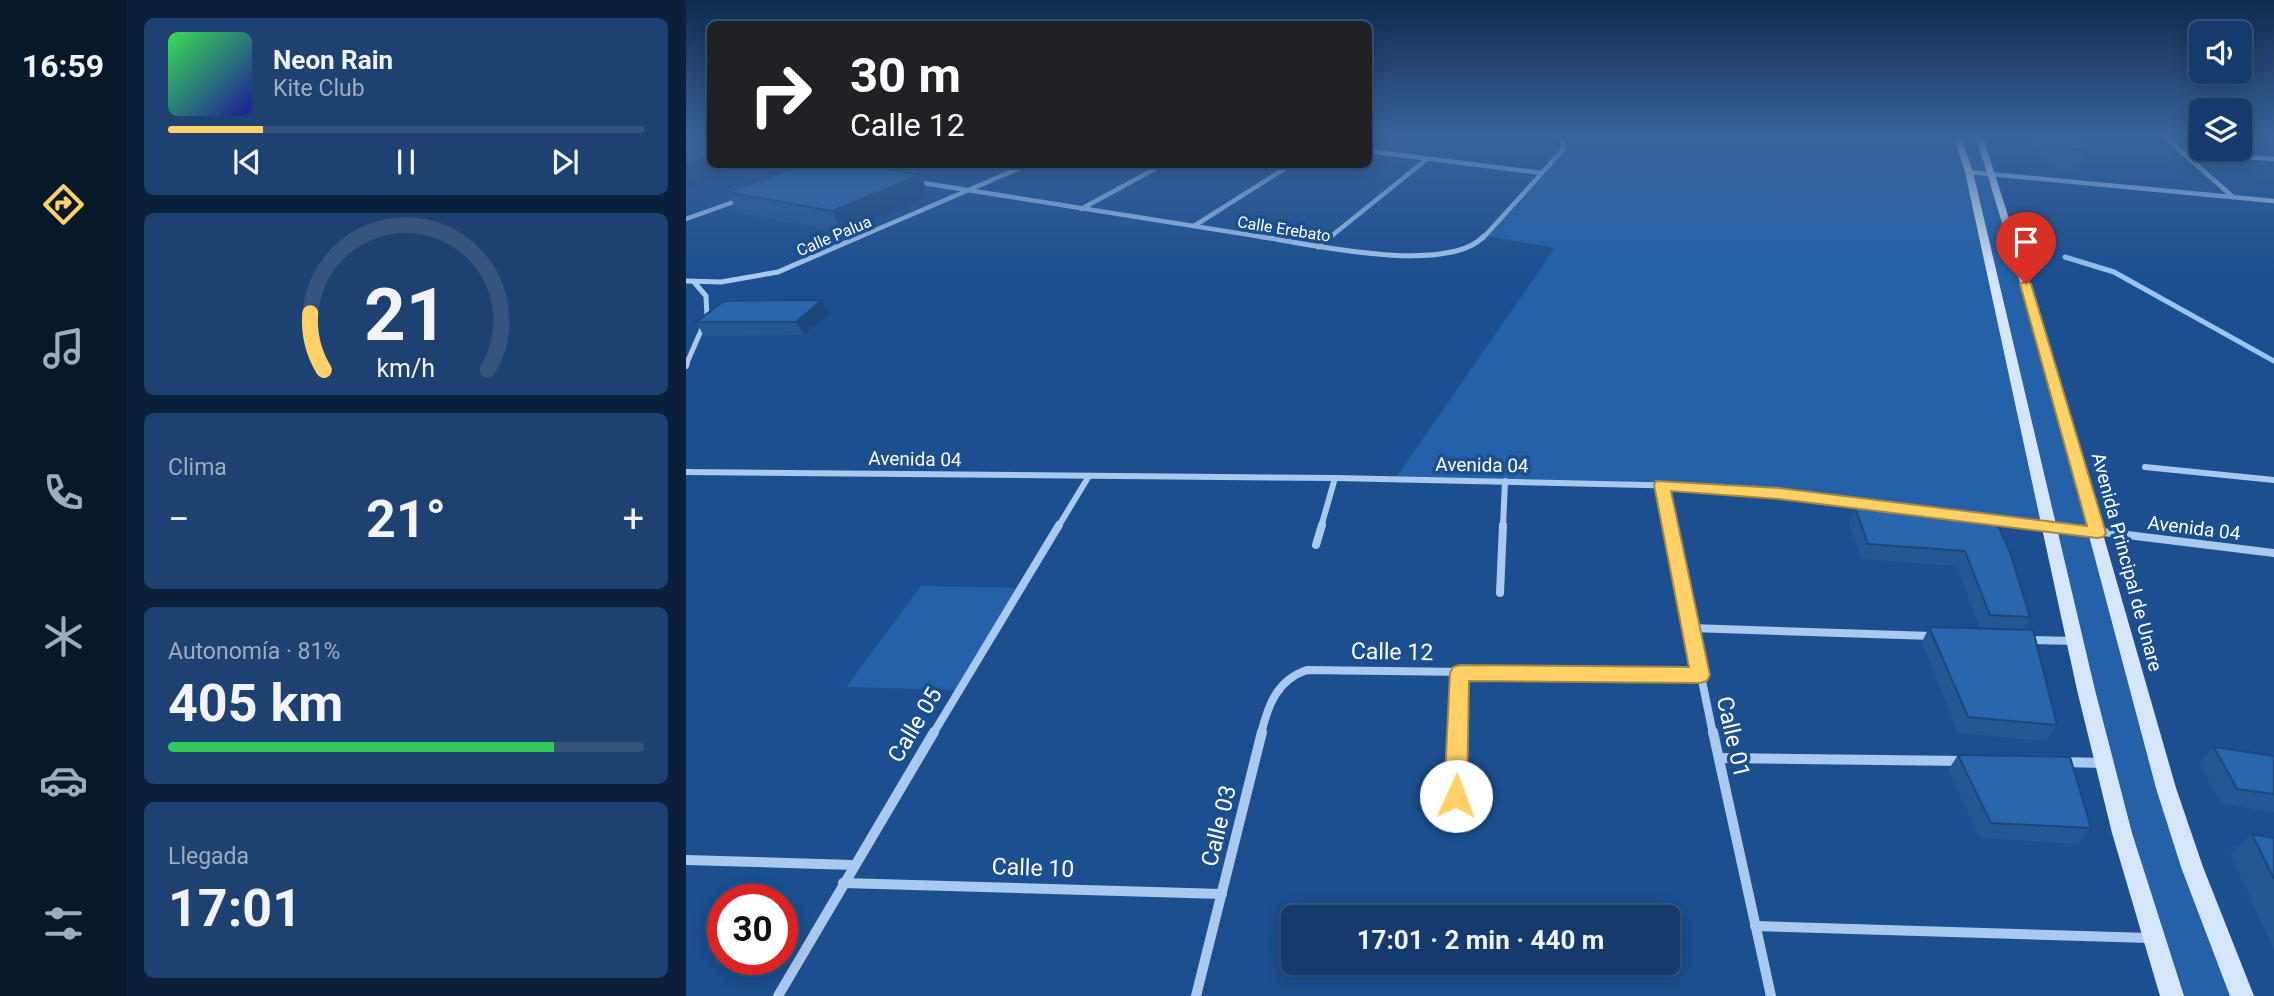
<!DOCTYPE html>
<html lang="es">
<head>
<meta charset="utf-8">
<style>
  :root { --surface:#143b6b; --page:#1d4271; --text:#f1f3f6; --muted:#9dadc1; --line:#33557e; --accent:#ffd166 }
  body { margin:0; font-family:Roboto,sans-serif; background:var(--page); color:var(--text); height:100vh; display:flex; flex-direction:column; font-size:26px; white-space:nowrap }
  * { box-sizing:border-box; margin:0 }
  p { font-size:23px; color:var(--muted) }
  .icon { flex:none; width:38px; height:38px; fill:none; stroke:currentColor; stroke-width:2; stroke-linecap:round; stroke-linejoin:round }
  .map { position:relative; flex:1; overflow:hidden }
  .drawer { display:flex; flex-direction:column; gap:18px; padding:18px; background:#0b203b; width:560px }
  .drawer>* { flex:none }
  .banner { position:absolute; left:21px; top:21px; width:665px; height:147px; border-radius:10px; box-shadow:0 4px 18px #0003,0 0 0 2px var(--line); background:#202124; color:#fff; overflow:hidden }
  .fabs { position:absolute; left:1503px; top:21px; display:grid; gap:14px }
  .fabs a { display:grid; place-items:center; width:63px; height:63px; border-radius:10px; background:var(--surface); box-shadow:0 4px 18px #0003,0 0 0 2px var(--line); font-size:35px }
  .speed { position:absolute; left:21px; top:884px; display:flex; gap:14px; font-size:35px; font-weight:700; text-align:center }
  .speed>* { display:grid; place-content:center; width:91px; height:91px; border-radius:50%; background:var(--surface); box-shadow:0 4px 18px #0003,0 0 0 2px var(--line); line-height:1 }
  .speed .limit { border:10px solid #d22; background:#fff; color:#111 }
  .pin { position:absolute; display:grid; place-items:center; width:60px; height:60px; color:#fff; margin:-72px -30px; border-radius:50% 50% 50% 0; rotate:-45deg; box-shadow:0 0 7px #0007 }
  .pin .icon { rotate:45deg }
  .me { position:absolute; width:77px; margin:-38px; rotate:2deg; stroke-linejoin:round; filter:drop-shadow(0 0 5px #0008) }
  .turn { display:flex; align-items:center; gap:24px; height:147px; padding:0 28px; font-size:32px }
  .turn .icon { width:91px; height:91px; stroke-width:2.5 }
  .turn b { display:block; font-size:49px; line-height:60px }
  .big { font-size:52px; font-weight:700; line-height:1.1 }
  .drawer .card { flex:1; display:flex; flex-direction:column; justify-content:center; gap:10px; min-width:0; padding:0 24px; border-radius:10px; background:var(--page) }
  .drawer .dial { align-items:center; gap:0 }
  .dial svg { height:182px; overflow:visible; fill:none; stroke:var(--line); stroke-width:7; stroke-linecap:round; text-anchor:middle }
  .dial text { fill:var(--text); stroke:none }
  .song { display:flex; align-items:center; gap:21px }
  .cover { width:84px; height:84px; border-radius:10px; background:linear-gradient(135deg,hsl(130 70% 55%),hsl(240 70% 35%)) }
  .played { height:7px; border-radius:4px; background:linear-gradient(90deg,var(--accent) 20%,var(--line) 20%) }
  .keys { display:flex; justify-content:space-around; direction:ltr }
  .heat { display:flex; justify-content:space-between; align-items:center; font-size:38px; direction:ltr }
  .charge { height:10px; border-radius:5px; background:linear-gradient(90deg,#34c759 81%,var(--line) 0) }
  .trip { position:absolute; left:595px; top:905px; width:399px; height:70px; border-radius:10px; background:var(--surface); box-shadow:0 4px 18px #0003,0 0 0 2px var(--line); font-weight:700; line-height:70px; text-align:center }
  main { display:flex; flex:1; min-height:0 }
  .dock { display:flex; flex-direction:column; width:126px; justify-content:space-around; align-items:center; background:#08182b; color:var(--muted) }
  .dock .icon { width:49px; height:49px }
  .dock .current { color:var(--accent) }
  .dock b { font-size:32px; color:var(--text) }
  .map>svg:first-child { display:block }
  .green { fill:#2461a8 }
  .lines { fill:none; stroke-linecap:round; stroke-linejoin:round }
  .stream { stroke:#9cc4f0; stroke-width:5 }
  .street-far4 { stroke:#a9c9ee; stroke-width:4.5 }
  .street-far3 { stroke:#a9c9ee; stroke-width:5 }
  .street-far2 { stroke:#a9c9ee; stroke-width:6 }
  .street-far1 { stroke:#a9c9ee; stroke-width:8 }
  .street { stroke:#a9c9ee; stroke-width:10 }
  .secondary { fill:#d6e6fa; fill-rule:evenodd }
  .wall { fill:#245895 }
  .shaded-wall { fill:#1d4779 }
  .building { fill:#2a66ad; stroke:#1d4779; stroke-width:2 }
  .route { fill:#ffd166; stroke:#a68842; stroke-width:2 }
  .labels { text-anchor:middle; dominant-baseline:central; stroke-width:7; stroke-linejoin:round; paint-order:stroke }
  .far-street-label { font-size:16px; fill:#fff; stroke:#1b4f8f }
  .street-label { font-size:19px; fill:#fff; stroke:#1b4f8f }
  .near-street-label { font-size:23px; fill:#fff; stroke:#1b4f8f }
</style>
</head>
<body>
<main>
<nav class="dock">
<b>16:59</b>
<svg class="icon current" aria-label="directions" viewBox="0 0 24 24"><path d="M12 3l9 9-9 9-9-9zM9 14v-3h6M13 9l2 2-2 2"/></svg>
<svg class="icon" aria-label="music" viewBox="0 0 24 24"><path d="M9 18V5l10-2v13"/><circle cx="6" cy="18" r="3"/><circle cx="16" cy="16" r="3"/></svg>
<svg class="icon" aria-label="phone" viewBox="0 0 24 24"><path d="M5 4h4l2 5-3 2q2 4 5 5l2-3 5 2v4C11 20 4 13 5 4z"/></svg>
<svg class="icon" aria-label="climate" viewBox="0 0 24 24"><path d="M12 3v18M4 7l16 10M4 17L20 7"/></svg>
<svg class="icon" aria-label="car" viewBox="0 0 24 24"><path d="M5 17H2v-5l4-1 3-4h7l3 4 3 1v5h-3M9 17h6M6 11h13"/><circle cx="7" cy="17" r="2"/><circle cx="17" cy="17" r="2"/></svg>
<svg class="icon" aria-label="filters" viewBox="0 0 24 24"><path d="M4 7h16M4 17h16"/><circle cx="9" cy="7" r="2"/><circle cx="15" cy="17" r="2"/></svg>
</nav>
<section class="drawer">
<div class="card">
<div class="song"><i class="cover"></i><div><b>Neon Rain</b><p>Kite Club</p></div></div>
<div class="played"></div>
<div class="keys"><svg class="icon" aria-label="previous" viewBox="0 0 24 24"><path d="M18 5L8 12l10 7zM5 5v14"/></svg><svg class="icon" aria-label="pause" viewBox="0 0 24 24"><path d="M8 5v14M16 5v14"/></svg><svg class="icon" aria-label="next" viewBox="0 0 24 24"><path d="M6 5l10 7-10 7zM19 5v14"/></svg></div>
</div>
<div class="card dial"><svg viewBox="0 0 100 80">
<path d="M14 69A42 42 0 1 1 86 69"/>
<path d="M14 69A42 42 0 0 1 8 44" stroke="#ffd166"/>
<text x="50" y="56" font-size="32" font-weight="700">21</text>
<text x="50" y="72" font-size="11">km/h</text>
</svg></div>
<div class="card"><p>Clima</p>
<div class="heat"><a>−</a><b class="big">21°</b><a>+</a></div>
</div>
<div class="card"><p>Autonomía · 81%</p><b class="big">405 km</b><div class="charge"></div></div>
<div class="card"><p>Llegada</p><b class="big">17:01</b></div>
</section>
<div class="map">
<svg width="1588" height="996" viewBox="0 0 1588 996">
  <rect width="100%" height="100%" fill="#1b4f8f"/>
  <!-- green -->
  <g class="green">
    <path d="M 875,137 L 1293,137 L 1446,666 L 1556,996 L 1486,996 L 1365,527 L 1046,489 L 709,479 L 869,248 L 801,236 L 878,147 Z"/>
    <path d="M 235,586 L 335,588 L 273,690 L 160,687 Z"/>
  </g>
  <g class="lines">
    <!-- stream -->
    <path class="stream" d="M 1379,257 L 1428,272 L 1588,361"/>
    <!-- street-far4 -->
    <g class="street-far4">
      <path d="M 1479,137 L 1547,197"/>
      <path d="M 682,151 L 856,173"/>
      <path d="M 1497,153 L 1588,159"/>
      <path d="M 1283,172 L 1588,201"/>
      <path d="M 231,182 L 583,238"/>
      <path d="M 395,209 L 478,164"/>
      <path d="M 0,219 L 56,199"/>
      <path d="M 508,226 L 606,164"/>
      <path d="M 171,238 L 343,164"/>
      <path d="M 643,238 L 741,159"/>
      <path d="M 797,238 L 874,153 L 878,147 L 875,137"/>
    </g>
    <!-- street-far3 -->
    <g class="street-far3">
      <path d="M 572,236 C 621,244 762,276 798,236"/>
      <path d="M 632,247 L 645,236"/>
      <path d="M 0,281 L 35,282 L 92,272 L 175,236"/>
      <path d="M 0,365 L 21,317 L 20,296 L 8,282"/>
    </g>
    <!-- street-far2 -->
    <g class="street-far2">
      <path d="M 0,366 L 1,363"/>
      <path d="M 1459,467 L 1588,480"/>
      <path d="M 0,472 L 649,478 L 1002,486 L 1375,527"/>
      <path d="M 976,485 L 984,527"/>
      <path d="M 372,527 L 403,476"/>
      <path d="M 635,527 L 649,478"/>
      <path d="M 817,527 L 819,481"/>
    </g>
    <!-- street-far1 -->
    <g class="street-far1">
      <path d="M 984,525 L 1027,734"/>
      <path d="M 1360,525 L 1588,553"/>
      <path d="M 630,545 L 636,525"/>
      <path d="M 814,593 L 817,525"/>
      <path d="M 1005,628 L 1246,636"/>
      <path d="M 1341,640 L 1389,641"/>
      <path d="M 247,734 L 373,525"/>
      <path d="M 575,734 C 582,705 591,680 621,670 L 1014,675"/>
      <path d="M 772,734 L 774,673"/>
    </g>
    <!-- street -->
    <g class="street">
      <path d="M 1027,732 L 1085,996"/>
      <path d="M 1033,758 L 1277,761"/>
      <path d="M 1376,762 L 1417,763"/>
      <path d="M 770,796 L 772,732"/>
      <path d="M 0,860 L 168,865"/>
      <path d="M 157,883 L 536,894"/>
      <path d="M 1069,926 L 1464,938"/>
      <path d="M 92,996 L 248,732"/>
      <path d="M 510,996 L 576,732"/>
    </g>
    <!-- secondary -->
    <g class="secondary">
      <path d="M 1268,137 L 1275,137 L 1287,172 L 1409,690 L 1446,833 L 1498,996 L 1474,996 L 1426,833 L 1391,690 L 1279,172 Z"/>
      <path d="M 1290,137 L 1297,137 L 1357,325 L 1490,788 L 1517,867 L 1568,996 L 1544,996 L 1495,867 L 1470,788 L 1347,325 Z"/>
    </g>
  </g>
  <!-- wall -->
  <g class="wall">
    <path d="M 1350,137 L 1389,137 L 1400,150 L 1391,170 L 1364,168 L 1347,145 Z"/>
    <path d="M 24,164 L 169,164 L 235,175 L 243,196 L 157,233 L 53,213 L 41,192 L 74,180 L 43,174 Z"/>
    <path d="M 144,314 L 118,335 L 18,336 L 10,322 Z"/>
    <path d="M 1169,508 L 1310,521 L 1344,617 L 1336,630 L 1371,725 L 1360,741 L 1272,733 L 1236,642 L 1243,627 L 1294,628 L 1271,566 L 1176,559 L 1163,523 Z"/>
    <path d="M 1528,747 L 1588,756 L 1588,812 L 1535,804 L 1513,763 Z"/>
    <path d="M 1272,755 L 1405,828 L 1392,844 L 1294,838 L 1262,770 Z"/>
    <path d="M 1566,834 L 1588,838 L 1588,949 L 1544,854 Z"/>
  </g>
  <!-- shaded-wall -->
  <g class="shaded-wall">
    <path d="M 24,157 L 24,164 L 38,164 L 43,174 L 0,189 L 0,165 Z"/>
    <path d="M 78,164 L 124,164 L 87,182 Z"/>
    <path d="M 235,175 L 243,196 L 157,233 L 146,211 Z"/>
    <path d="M 136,300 L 144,314 L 118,335 L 110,322 Z"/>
  </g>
  <!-- building -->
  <g class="building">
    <path d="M 12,137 L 24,137 L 24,157 L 0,165 L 0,141 Z"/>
    <path d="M 1364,137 L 1389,137 L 1400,150 L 1372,148 Z"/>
    <path d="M 119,164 L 169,164 L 235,175 L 146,211 L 41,192 Z"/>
    <path d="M 136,300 L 110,322 L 10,322 L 38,301 Z"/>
    <path d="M 1169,508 L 1310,521 L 1324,552 L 1344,617 L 1304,615 L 1279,551 L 1182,544 Z"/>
    <path d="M 1243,627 L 1347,630 L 1371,725 L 1282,717 Z"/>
    <path d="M 1528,747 L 1588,756 L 1588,794 L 1551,789 Z"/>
    <path d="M 1272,755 L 1384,757 L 1405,828 L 1305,823 Z"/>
    <path d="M 1566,834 L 1588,838 L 1588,879 Z"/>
  </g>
  <!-- sky -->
  <linearGradient id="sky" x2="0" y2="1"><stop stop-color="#0f2b4f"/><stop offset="0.49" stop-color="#39639b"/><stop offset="1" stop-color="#39639b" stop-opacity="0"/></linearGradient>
  <rect width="1588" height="277" fill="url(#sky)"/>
  <!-- route -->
  <path class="route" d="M 1340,281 L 1345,284 L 1420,533 L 1417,537 L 1411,538 L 1093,499 L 985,491 L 1024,675 L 1021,681 L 1014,683 L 783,681 L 781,796 L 778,804 L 770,807 L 762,804 L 758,796 L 764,673 L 767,667 L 774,665 L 1003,667 L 968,485 L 970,481 L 1093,488 L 1401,526 L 1334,284 Z"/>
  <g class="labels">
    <!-- far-street labels -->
    <g class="far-street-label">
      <text transform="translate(598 229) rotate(9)">Calle Erebato</text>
      <text transform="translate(148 236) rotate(-23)">Calle Palua</text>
    </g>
    <!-- street labels -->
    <g class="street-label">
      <text transform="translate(229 459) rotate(1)">Avenida 04</text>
      <text transform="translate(796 465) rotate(1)">Avenida 04</text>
      <text transform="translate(1508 528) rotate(7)">Avenida 04</text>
      <text transform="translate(1441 562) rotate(75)">Avenida Principal de Unare</text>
    </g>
    <!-- near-street labels -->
    <g class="near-street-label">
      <text transform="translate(706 652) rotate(1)">Calle 12</text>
      <text transform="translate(229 725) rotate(-59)">Calle 05</text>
      <text transform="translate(1047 737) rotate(77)">Calle 01</text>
      <text transform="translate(533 826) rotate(-76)">Calle 03</text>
      <text transform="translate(347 868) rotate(2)">Calle 10</text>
    </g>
  </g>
</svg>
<div class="fabs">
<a><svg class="icon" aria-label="sound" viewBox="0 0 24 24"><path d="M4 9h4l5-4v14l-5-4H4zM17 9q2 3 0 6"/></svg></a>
<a><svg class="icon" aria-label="layers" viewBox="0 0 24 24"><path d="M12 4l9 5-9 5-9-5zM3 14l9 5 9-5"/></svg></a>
</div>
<div class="speed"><div class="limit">30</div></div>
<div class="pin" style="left:1340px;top:284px;background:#d93025"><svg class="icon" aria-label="arrive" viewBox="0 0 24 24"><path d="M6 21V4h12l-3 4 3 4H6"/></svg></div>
<svg class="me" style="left:770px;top:796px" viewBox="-20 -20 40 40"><circle r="19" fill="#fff"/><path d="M0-13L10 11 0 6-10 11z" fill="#ffd166"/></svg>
<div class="trip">17:01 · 2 min · 440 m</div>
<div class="banner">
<div class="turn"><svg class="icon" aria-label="right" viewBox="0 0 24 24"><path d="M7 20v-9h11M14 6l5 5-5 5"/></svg><div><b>30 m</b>Calle 12</div></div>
</div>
</div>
</main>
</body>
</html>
